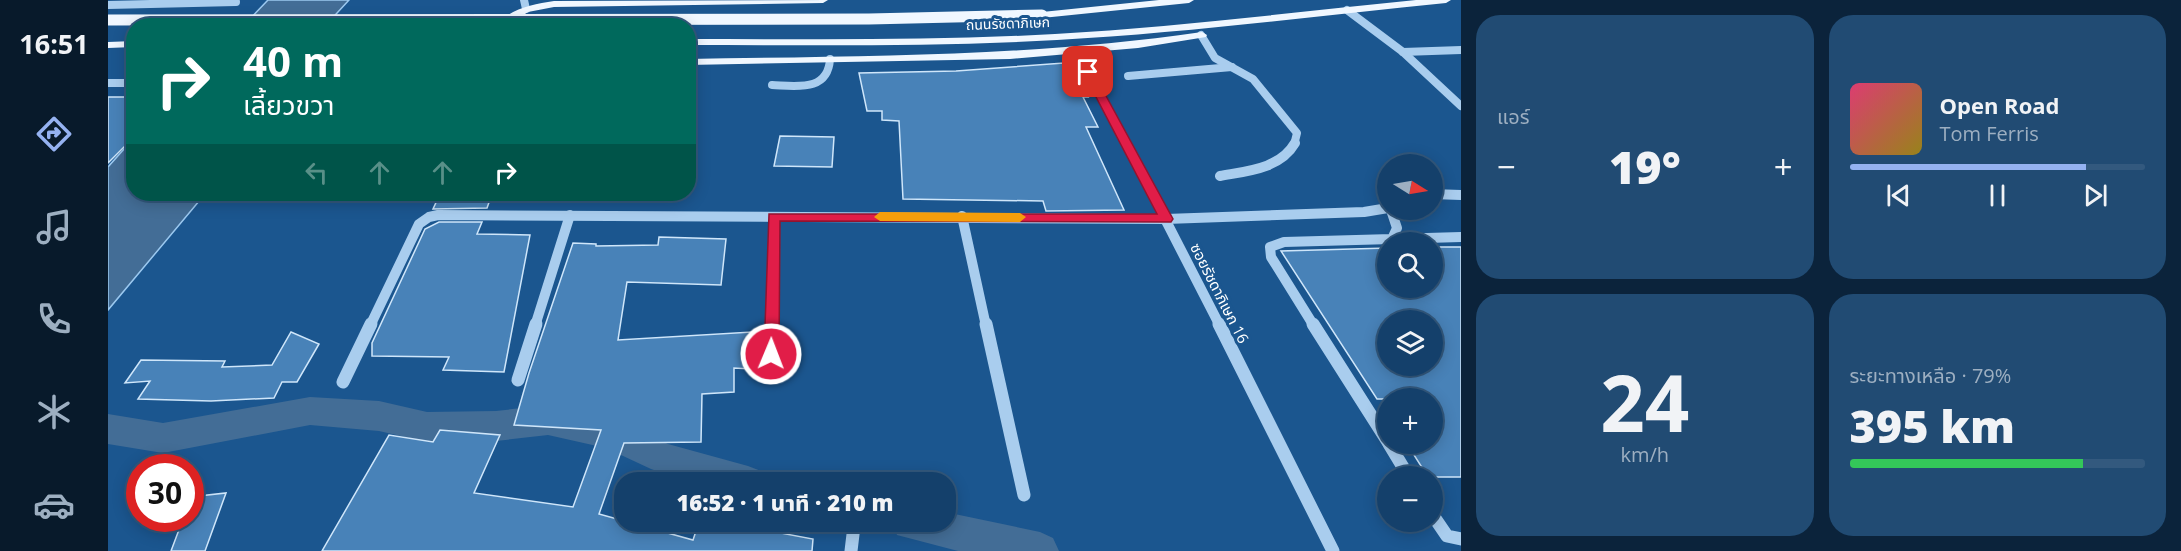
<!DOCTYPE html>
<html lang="th">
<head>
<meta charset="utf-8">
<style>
  :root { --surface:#14406b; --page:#214b73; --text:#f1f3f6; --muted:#9dafc1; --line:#33597e; --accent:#95b2f1 }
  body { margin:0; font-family:"Open Sans","Noto Sans Thai",sans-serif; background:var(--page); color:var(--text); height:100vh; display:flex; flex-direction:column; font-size:22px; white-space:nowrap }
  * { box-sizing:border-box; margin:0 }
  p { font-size:20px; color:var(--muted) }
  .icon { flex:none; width:33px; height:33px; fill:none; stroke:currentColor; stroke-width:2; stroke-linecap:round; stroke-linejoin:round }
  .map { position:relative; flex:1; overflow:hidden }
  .details { display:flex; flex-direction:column; gap:15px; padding:15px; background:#0b233b; width:720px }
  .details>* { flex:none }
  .hud { position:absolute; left:18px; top:18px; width:570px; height:183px; border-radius:24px; box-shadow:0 3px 15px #0003,0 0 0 2px var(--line); background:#00695c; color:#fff; overflow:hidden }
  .needle { width:39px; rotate:101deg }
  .fabs { position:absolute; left:1269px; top:154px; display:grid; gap:12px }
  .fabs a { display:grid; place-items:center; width:66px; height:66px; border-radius:50%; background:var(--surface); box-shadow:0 3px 15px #0003,0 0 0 2px var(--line); font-size:30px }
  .speed { position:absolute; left:18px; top:454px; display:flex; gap:12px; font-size:30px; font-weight:700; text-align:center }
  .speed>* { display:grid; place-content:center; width:78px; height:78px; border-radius:50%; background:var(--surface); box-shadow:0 3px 15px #0003,0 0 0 2px var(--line); line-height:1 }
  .speed .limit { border:9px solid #d22; background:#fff; color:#111 }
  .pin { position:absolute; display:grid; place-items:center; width:51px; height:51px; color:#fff; margin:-26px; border-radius:12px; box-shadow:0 3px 9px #0006 }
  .me { position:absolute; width:66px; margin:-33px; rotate:1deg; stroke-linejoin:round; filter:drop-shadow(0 0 4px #0008) }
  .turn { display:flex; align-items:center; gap:21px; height:126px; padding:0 18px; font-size:27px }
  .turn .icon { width:78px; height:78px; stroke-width:2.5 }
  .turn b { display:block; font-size:42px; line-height:51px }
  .lanes { display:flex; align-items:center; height:57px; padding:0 18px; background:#0003; justify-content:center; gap:30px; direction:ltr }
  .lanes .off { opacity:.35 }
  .big { font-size:45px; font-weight:800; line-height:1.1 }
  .details .card { flex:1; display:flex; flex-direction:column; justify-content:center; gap:9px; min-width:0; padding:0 21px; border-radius:24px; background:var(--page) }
  .details .dial { align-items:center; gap:0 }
  .dial b { font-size:78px; line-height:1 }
  .song { display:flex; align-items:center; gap:18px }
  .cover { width:72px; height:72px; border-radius:9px; background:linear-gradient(135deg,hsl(340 70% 55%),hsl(50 70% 35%)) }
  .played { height:6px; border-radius:3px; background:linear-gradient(90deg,var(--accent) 80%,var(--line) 80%) }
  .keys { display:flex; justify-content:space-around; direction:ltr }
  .heat { display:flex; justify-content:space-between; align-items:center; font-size:33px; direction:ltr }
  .charge { height:9px; border-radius:4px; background:linear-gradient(90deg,#34c759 79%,var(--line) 0) }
  .details .tiles { flex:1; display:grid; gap:15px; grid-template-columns:repeat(2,1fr) }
  .trip { position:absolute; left:506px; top:472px; width:342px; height:60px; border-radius:24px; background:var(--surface); box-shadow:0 3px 15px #0003,0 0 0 2px var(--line); font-weight:800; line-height:60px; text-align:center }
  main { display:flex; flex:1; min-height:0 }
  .tabs { display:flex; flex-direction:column; width:108px; justify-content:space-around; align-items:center; background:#081a2b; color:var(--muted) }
  .tabs .icon { width:42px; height:42px }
  .tabs .current { color:var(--accent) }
  .tabs b { font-size:27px; color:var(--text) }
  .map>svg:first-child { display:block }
  .water { fill:#436d96; stroke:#9cc9f0; stroke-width:1.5 }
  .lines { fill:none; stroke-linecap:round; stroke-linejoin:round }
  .canal { fill:#436d96; fill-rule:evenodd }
  .building { fill:#4882b8; stroke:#cfe6fa; stroke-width:1.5; fill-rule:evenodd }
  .minor-far2 { stroke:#a9cdee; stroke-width:8 }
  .minor-far1 { stroke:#a9cdee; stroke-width:10 }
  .minor { stroke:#a9cdee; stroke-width:13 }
  .major { fill:#f0f7ff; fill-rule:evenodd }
  .major-bridge { stroke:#f0f7ff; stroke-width:11 }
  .route { fill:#e11d48; stroke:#92132f; stroke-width:1.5 }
  .slow { fill:#f59e0b }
  .labels { text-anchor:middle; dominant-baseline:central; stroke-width:6; stroke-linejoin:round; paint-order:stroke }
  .far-street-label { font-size:14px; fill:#fff; stroke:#1b568f }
  .street-label { font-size:15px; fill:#fff; stroke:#1b568f }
</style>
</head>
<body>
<main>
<nav class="tabs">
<b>16:51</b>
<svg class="icon current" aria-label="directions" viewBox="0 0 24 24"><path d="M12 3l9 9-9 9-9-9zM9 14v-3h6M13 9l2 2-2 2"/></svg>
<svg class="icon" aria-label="music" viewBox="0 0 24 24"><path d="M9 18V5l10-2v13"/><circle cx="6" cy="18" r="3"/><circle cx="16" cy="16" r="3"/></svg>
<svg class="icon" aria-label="phone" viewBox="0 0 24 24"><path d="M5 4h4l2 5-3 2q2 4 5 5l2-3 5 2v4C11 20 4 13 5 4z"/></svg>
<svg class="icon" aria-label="climate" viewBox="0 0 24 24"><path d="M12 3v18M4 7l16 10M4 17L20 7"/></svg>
<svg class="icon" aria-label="car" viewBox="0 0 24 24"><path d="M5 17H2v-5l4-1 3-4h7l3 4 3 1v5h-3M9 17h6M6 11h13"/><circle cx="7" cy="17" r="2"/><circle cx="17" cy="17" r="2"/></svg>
</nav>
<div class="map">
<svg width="1353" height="551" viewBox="0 0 1353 551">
  <rect width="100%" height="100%" fill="#1b568f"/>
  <!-- water -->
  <g class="water">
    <path d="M 160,0 L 241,0 L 218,25 L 135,26 Z"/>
    <path d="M 25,139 L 26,194 L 97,194 L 0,310 L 0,167 Z"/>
  </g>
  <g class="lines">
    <!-- canal -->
    <g class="canal">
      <path d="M 202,397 L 271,401 L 319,412 L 388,411 L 440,405 L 503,419 L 560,444 L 640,466 L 653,471 L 658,483 L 585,483 L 543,469 L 498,448 L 440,435 L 388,441 L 319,442 L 271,431 L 202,425 L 55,453 L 0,444 L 0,414 L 55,423 Z"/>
      <path d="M 837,512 L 932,532 L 945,538 L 951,551 L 850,551 L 789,535 L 784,522 L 837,522 Z"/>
    </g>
  </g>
  <!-- building -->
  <g class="building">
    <path d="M 956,63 L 980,97 L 975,97 L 990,127 L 978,127 L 1016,210 L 938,211 L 935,201 L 795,199 L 791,121 L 774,120 L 774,111 L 759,111 L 751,73 L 848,71 Z"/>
    <path d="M 0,97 L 26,97 L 26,137 L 0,163 Z"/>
    <path d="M 672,136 L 726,137 L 724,167 L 666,166 Z"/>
    <path d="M 332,194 L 384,194 L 379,208 L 325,209 Z"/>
    <path d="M 331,222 L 374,222 L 369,234 L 422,235 L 396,372 L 335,370 L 341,357 L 264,356 L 264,343 L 317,229 Z"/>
    <path d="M 551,237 L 618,239 L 613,285 L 519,282 L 510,340 L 644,332 L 643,369 L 626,368 L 626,392 L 594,394 L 593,442 L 516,443 L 491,514 L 585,540 L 591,522 L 614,522 L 705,539 L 704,551 L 214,551 L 281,435 L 325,442 L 332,430 L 392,435 L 366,493 L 465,507 L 493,430 L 406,425 L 421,373 L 465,243 L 488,244 L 488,246 L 550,245 Z"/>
    <path d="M 1324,247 L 1353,247 L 1353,477 L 1320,477 L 1299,444 L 1324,444 L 1324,399 L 1269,399 L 1173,251 L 1280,248 L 1280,288 L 1324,288 ZM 1280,321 L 1324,321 L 1324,366 L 1280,366 Z"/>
    <path d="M 183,332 L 211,344 L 189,382 L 174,382 L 166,398 L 103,401 L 30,399 L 42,381 L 17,383 L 33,360 L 117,361 L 114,367 L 164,365 Z"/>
    <path d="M 118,493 L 97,551 L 63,551 L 75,519 L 82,519 L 82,497 Z"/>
  </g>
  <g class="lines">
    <!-- minor-far2 -->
    <g class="minor-far2">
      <path d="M 416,0 L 418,9"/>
      <path d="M 0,5 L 128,2"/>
      <path d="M 1239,10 L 1295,52 L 1353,106"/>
      <path d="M 1093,35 L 1107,58 L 1145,79 L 1189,133 L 1186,145"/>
      <path d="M 969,51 L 1019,145"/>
      <path d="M 1295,52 L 1353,50"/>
      <path d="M 1020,76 L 1124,67"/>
      <path d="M 0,83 L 26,83"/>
      <path d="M 664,85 C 689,86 720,92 722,59"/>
    </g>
    <!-- minor-far1 -->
    <g class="minor-far1">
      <path d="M 1018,143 L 1112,326"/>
      <path d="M 1112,176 C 1139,171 1172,169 1187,143"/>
      <path d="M 1324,194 L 1353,195"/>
      <path d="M 854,216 L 878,326"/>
      <path d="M 1284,239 L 1353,237"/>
      <path d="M 262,326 L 311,224 L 321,217 L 330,215 L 1058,219 L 1256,212 L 1280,208"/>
      <path d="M 427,326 L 462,215"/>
      <path d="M 664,326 L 666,217"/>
      <path d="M 1206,326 L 1163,257 L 1162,247 L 1176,242 L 1284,239 L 1289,228 L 1283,210"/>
    </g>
    <!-- minor -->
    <g class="minor">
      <path d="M 878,324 L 916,495"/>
      <path d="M 1111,324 L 1225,551"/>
      <path d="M 1205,324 L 1280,442"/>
      <path d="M 663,354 L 664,324"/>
      <path d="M 410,380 L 428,324"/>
      <path d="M 235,382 L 263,324"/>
      <path d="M 1281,444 L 1301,477"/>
      <path d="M 1324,514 L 1339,536 L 1353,539"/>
      <path d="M 743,551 L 746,526"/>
    </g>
    <!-- major -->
    <g class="major">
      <path d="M 720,0 L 715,3 L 446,7 L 420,12 L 399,26 L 387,26 C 402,9 424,4 446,1 Z"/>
      <path d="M 1051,0 L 1086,0 L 1081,3 L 934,18 L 929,15 L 934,12 Z"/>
      <path d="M 1308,0 L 1343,0 L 1338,3 C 1208,16 1079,33 949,40 C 826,47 703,45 580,45 L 580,39 C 703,39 825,41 947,34 C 1068,27 1188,12 1308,0 Z"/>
      <path d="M 1094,32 L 1099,35 L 1098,37 L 1030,48 L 902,59 L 580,65 L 580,59 C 753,56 923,57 1094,32 Z"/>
      <path d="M 26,41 L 26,47 L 0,48 L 0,42 Z"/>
    </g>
    <!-- major-bridge -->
    <path class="major-bridge" d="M 0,20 L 761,19 L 934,15"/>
  </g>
  <!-- route -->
  <path class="route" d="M 980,69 L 985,72 L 1065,219 L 1063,222 L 672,221 L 671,354 L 668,358 L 663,360 L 658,358 L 656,354 L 661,214 L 1049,214 L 975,72 Z"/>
  <!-- slow -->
  <path class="slow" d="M 772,212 L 912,213 L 918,217 L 912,222 L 772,221 L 766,217 Z"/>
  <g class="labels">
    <!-- far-street labels -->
    <g class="far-street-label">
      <text transform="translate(900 23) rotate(-2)">ถนนรัชดาภิเษก</text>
    </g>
    <!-- street labels -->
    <g class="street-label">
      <text transform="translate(1112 293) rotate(63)">ซอยรัชดาภิเษก 16</text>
    </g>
  </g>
</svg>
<div class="fabs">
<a><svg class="needle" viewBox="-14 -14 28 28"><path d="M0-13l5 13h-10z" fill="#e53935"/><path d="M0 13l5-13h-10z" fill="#9dafc1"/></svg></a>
<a><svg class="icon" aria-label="search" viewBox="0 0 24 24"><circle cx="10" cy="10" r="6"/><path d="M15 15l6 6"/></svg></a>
<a><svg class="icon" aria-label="layers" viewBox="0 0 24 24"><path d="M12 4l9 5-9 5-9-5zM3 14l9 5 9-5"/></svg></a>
<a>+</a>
<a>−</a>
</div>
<div class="speed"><div class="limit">30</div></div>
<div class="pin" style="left:980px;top:72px;background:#d93025"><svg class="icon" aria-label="arrive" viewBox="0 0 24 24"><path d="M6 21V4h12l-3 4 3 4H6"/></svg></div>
<svg class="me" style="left:663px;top:354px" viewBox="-20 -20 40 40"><circle r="17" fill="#e11d48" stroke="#fff" stroke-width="3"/><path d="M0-11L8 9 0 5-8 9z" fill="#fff"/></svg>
<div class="trip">16:52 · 1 นาที · 210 m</div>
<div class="hud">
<div class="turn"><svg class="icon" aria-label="right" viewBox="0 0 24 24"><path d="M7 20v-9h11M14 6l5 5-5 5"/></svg><div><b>40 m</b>เลี้ยวขวา</div></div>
<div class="lanes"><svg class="icon off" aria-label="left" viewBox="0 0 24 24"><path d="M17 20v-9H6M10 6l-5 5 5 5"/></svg><svg class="icon off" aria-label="ahead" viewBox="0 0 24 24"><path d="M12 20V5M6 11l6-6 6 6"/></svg><svg class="icon off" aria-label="ahead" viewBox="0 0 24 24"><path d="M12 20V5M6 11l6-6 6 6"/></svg><svg class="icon" aria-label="right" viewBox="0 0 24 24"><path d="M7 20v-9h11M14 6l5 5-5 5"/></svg></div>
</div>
</div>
<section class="details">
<div class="tiles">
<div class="card"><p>แอร์</p>
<div class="heat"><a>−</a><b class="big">19°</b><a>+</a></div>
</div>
<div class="card">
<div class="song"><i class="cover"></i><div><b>Open Road</b><p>Tom Ferris</p></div></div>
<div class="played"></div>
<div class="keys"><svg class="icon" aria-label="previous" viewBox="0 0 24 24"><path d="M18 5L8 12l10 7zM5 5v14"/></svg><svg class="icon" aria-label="pause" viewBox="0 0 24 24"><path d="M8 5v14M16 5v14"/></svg><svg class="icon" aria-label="next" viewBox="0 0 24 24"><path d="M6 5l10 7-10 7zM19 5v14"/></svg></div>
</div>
<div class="card dial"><b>24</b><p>km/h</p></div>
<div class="card"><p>ระยะทางเหลือ · 79%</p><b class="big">395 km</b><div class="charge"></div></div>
</div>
</section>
</main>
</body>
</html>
